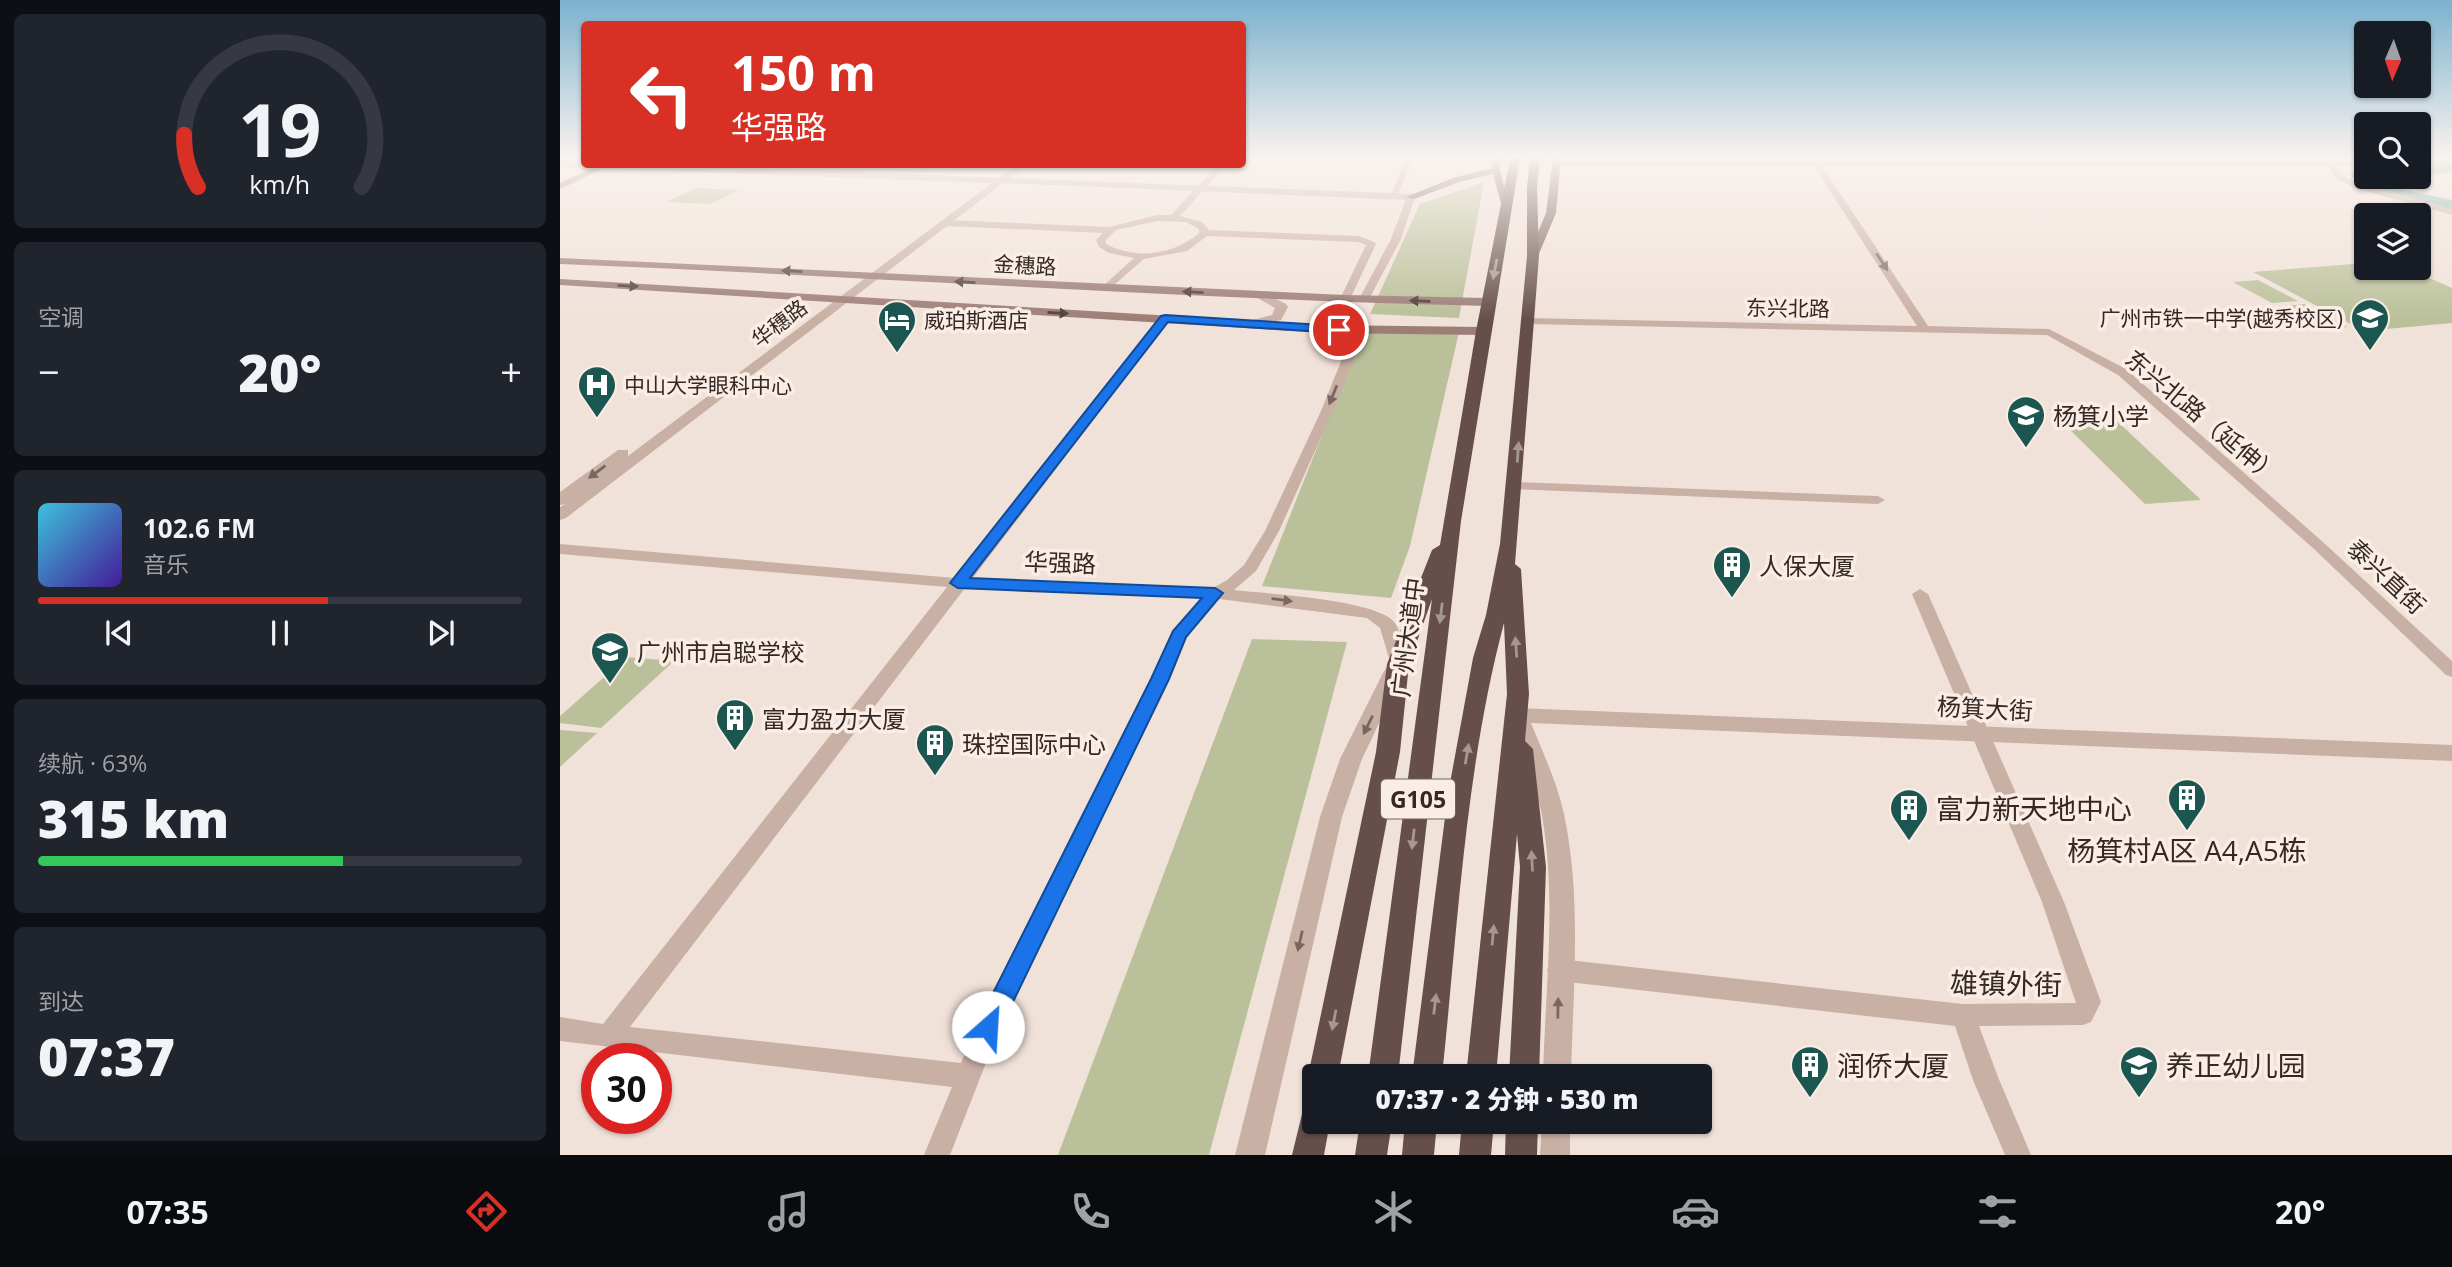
<!DOCTYPE html>
<html lang="zh">
<head>
<meta charset="utf-8">
<style>
  :root { --surface:#171b24; --page:#20242c; --text:#f1f3f6; --muted:#9ea1a6; --line:#363941; --accent:#d93025 }
  body { margin:0; font-family:"Open Sans","Noto Sans SC",sans-serif; background:var(--page); color:var(--text); height:100vh; display:flex; flex-direction:column; font-size:26px; white-space:nowrap }
  * { box-sizing:border-box; margin:0 }
  p { font-size:23px; color:var(--muted) }
  .icon { flex:none; width:38px; height:38px; fill:none; stroke:currentColor; stroke-width:2; stroke-linecap:round; stroke-linejoin:round }
  .map { position:relative; flex:1; overflow:hidden }
  .drawer { display:flex; flex-direction:column; gap:14px; padding:14px; background:#0d0f14; width:560px }
  .drawer>* { flex:none }
  .banner { position:absolute; left:21px; top:21px; width:665px; height:147px; border-radius:7px; box-shadow:0 2px 5px #0004; background:#d93025; color:#fff; overflow:hidden }
  .needle { width:46px; rotate:182deg }
  .fabs { position:absolute; left:1794px; top:21px; display:grid; gap:14px }
  .fabs a { display:grid; place-items:center; width:77px; height:77px; border-radius:7px; background:var(--surface); box-shadow:0 2px 5px #0004; font-size:35px }
  .speed { position:absolute; left:21px; top:1043px; display:flex; gap:14px; font-size:35px; font-weight:700; text-align:center }
  .speed>* { display:grid; place-content:center; width:91px; height:91px; border-radius:50%; background:var(--surface); box-shadow:0 2px 5px #0004; line-height:1 }
  .speed .limit { border:10px solid #d22; background:#fff; color:#111 }
  .pin { position:absolute; display:grid; place-items:center; width:60px; height:60px; color:#fff; margin:-30px; border:4px solid #fff; border-radius:50%; box-shadow:0 2px 7px #0007 }
  .me { position:absolute; width:77px; margin:-38px; rotate:26deg; stroke-linejoin:round; filter:drop-shadow(0 0 5px #0008) }
  .turn { display:flex; align-items:center; gap:24px; height:147px; padding:0 35px; font-size:32px }
  .turn .icon { width:91px; height:91px; stroke-width:2.5 }
  .turn b { display:block; font-size:49px; line-height:60px }
  .big { font-size:52px; font-weight:800; line-height:1.1 }
  .drawer .widget { flex:1; display:flex; flex-direction:column; justify-content:center; gap:10px; min-width:0; padding:0 24px; border-radius:10px; background:var(--page) }
  .drawer .dial { align-items:center; gap:0 }
  .dial svg { height:182px; overflow:visible; fill:none; stroke:var(--line); stroke-width:7; stroke-linecap:round; text-anchor:middle }
  .dial text { fill:var(--text); stroke:none }
  .song { display:flex; align-items:center; gap:21px }
  .cover { width:84px; height:84px; border-radius:10px; background:linear-gradient(135deg,hsl(190 70% 55%),hsl(260 70% 35%)) }
  .played { height:7px; border-radius:4px; background:linear-gradient(90deg,var(--accent) 60%,var(--line) 60%) }
  .keys { display:flex; justify-content:space-around; direction:ltr }
  .heat { display:flex; justify-content:space-between; align-items:center; font-size:38px; direction:ltr }
  .charge { height:10px; border-radius:5px; background:linear-gradient(90deg,#34c759 63%,var(--line) 0) }
  .trip { position:absolute; left:742px; top:1064px; width:410px; height:70px; border-radius:7px; background:var(--surface); box-shadow:0 2px 5px #0004; font-weight:800; line-height:70px; text-align:center }
  .tab-bar { display:flex; height:112px; justify-content:space-around; align-items:center; background:#090b0e; color:var(--muted) }
  .tab-bar .icon { width:49px; height:49px }
  .tab-bar .active { color:var(--accent) }
  .tab-bar b { font-size:32px; color:var(--text) }
  main { display:flex; flex:1; min-height:0 }
  .map>svg:first-child { display:block }
  .green { fill:#bac099 }
  .lines { fill:none; stroke-linecap:round; stroke-linejoin:round }
  .river { fill:#78aea7; fill-rule:evenodd }
  .minor { fill:#c9b0a5; fill-rule:evenodd }
  .tertiary { fill:#c9b0a5; fill-rule:evenodd }
  .secondary { fill:#9d7e77; fill-rule:evenodd }
  .primary { fill:#775d57; fill-rule:evenodd }
  .trunk { fill:#664f4a; fill-rule:evenodd }
  .oneway { fill:#78665f }
  .oneway2 { fill:#a89690 }
  .oneway3 { fill:#4f3e3a }
  .route { fill:#1a73e8; stroke:#114b97; stroke-width:2 }
  .labels { text-anchor:middle; dominant-baseline:central; stroke-width:7; stroke-linejoin:round; paint-order:stroke }
  .far-street-label { font-size:21px; fill:#352926; stroke:#f9ede5 }
  .far-poi-label { font-size:21px; fill:#352926; stroke:#f9ede5; text-anchor:start }
  .shield { fill:#f9ede5; stroke:#70645f; stroke-width:2 }
  .shield-label { font-size:23px; font-weight:bold; fill:#352926 }
  .poi-label { font-size:24px; fill:#352926; stroke:#f9ede5; text-anchor:start }
  .street-label { font-size:24px; fill:#352926; stroke:#f9ede5 }
  .near-poi-label { font-size:28px; fill:#352926; stroke:#f9ede5; text-anchor:start }
  .near-street-label { font-size:28px; fill:#352926; stroke:#f9ede5 }
</style>
</head>
<body>
<main>
<section class="drawer">
<div class="widget dial"><svg viewBox="0 0 100 80">
<path d="M14 69A42 42 0 1 1 86 69"/>
<path d="M14 69A42 42 0 0 1 8 46" stroke="#d93025"/>
<text x="50" y="56" font-size="32" font-weight="700">19</text>
<text x="50" y="72" font-size="11">km/h</text>
</svg></div>
<div class="widget"><p>空调</p>
<div class="heat"><a>−</a><b class="big">20°</b><a>+</a></div>
</div>
<div class="widget">
<div class="song"><i class="cover"></i><div><b>102.6 FM</b><p>音乐</p></div></div>
<div class="played"></div>
<div class="keys"><svg class="icon" aria-label="previous" viewBox="0 0 24 24"><path d="M18 5L8 12l10 7zM5 5v14"/></svg><svg class="icon" aria-label="pause" viewBox="0 0 24 24"><path d="M8 5v14M16 5v14"/></svg><svg class="icon" aria-label="next" viewBox="0 0 24 24"><path d="M6 5l10 7-10 7zM19 5v14"/></svg></div>
</div>
<div class="widget"><p>续航 · 63%</p><b class="big">315 km</b><div class="charge"></div></div>
<div class="widget"><p>到达</p><b class="big">07:37</b></div>
</section>
<div class="map">
<svg width="1892" height="1155" viewBox="0 0 1892 1155">
  <rect width="100%" height="100%" fill="#f1e2d9"/>
  <!-- green -->
  <g class="green">
    <path d="M 924,182 L 899,318 L 810,314 L 860,204 Z"/>
    <path d="M 136,188 L 179,190 L 150,204 L 106,202 Z"/>
    <path d="M 1806,263 L 1806,268 L 1847,268 L 1892,288 L 1892,323 L 1804,331 L 1693,272 Z"/>
    <path d="M 1698,280 L 1738,301 L 1712,303 L 1673,282 Z"/>
    <path d="M 1744,304 L 1787,327 L 1760,330 L 1718,307 Z"/>
    <path d="M 803,332 L 899,332 L 850,546 L 831,598 L 702,586 Z"/>
    <path d="M 1541,406 L 1641,500 L 1585,504 L 1489,409 Z"/>
    <path d="M 692,639 L 787,642 L 649,1155 L 498,1155 Z"/>
    <path d="M 67,657 L 114,661 L 41,728 L 0,723 L 0,716 Z"/>
    <path d="M 0,730 L 37,733 L 0,767 Z"/>
  </g>
  <g class="lines">
    <!-- river -->
    <g class="river">
      <path d="M 1892,163 L 1892,173 L 1858,174 L 1858,164 Z"/>
      <path d="M 1806,169 L 1806,177 L 1814,177 L 1835,188 L 1892,200 L 1892,212 L 1822,196 L 1790,176 L 1793,172 Z"/>
    </g>
    <!-- minor -->
    <g class="minor">
      <path d="M 845,158 L 853,158 L 837,197 L 830,199 Z"/>
      <path d="M 1892,160 L 1892,164 L 1858,165 L 1858,161 Z"/>
      <path d="M 1806,161 L 1806,165 L 1262,166 L 1368,326 L 1489,329 L 1566,369 L 1764,543 L 1892,661 L 1892,677 L 1886,675 L 1754,549 L 1558,375 L 1487,335 L 967,324 L 962,321 L 967,318 L 1357,326 L 1254,166 L 993,166 L 996,162 Z"/>
      <path d="M 658,164 L 667,164 L 620,216 L 642,222 L 649,230 L 799,236 L 814,242 L 816,244 L 789,301 L 780,299 L 806,245 L 798,242 L 647,236 L 627,251 L 584,259 L 547,291 L 543,290 L 543,286 L 574,258 L 549,253 L 539,247 L 536,240 L 543,233 L 386,226 L 381,223 L 386,220 L 549,227 L 597,215 L 611,215 ZM 597,221 L 626,222 L 639,229 L 639,233 C 614,255 576,260 546,244 L 546,240 L 556,230 Z"/>
      <path d="M 851,194 L 855,197 L 841,239 L 809,299 L 800,301 L 799,299 L 831,239 L 847,197 Z"/>
      <path d="M 605,316 L 609,317 L 609,321 L 412,579 L 653,588 L 667,580 L 684,565 L 705,531 L 761,411 L 786,349 L 784,330 L 790,327 L 796,330 L 798,349 L 773,411 L 719,531 L 696,571 L 674,590 C 705,594 818,599 835,623 C 842,633 843,652 847,664 L 844,668 L 832,668 L 820,628 L 807,618 L 659,599 L 627,637 L 609,679 L 438,1032 L 390,1155 L 364,1155 L 392,1087 L 0,1041 L 0,1017 L 43,1024 L 387,587 L 0,554 L 0,544 L 395,578 L 601,317 ZM 405,588 L 642,598 L 613,631 L 591,679 L 419,1019 L 401,1063 L 70,1027 Z"/>
      <path d="M 956,482 L 1318,496 L 1325,500 L 1318,504 L 951,489 L 949,486 L 951,483 Z"/>
      <path d="M 1360,589 L 1368,594 L 1504,902 L 1541,1002 L 1531,1022 L 1523,1025 L 1419,1026 L 1438,1077 L 1471,1155 L 1445,1155 L 1413,1080 L 1395,1026 L 999,981 L 991,978 L 987,970 L 991,962 L 999,959 L 1403,1004 L 1516,1003 L 1482,902 L 1352,594 Z"/>
    </g>
    <!-- tertiary -->
    <g class="tertiary">
      <path d="M 0,161 L 24,161 L 24,164 L 105,164 L 439,178 L 457,164 L 467,164 L 450,178 L 851,194 L 856,197 L 851,200 L 443,183 L 6,518 L 0,520 L 0,507 L 5,504 L 0,505 L 0,492 L 58,450 L 68,450 L 68,456 L 432,183 L 0,167 Z"/>
      <path d="M 1765,161 L 1771,161 L 1782,175 L 1801,184 L 1892,209 L 1892,215 L 1795,188 L 1776,179 Z"/>
      <path d="M 696,293 L 704,293 L 726,304 L 728,307 L 721,320 L 689,327 L 689,321 L 712,315 L 715,308 L 696,297 Z"/>
      <path d="M 833,666 L 840,668 L 843,673 L 802,759 L 782,817 L 705,1155 L 675,1155 L 760,817 L 780,759 L 823,673 L 826,668 Z"/>
      <path d="M 957,708 L 1892,745 L 1892,761 L 971,723 C 983,753 997,782 1004,814 C 1022,899 1013,989 1011,1076 L 983,1076 C 985,990 997,902 982,816 C 976,781 960,748 947,715 L 950,710 Z"/>
      <path d="M 982,1122 L 1010,1122 L 1010,1155 L 980,1155 Z"/>
    </g>
    <!-- secondary -->
    <g class="secondary">
      <path d="M 41,164 L 53,164 L 0,189 L 0,183 Z"/>
      <path d="M 0,258 L 785,295 L 928,298 L 934,302 L 928,306 C 618,299 309,276 0,264 Z"/>
      <path d="M 0,279 L 763,325 L 923,327 L 929,331 L 923,335 L 763,333 L 0,285 Z"/>
    </g>
    <!-- primary -->
    <g class="primary">
      <path d="M 933,158 L 941,159 L 940,170 L 950,209 L 942,207 L 933,174 L 899,182 L 854,199 L 846,197 L 893,178 L 932,168 Z"/>
      <path d="M 993,158 L 1001,158 L 996,213 L 978,256 L 973,259 L 968,256 L 986,213 Z"/>
    </g>
    <!-- trunk -->
    <g class="trunk">
      <path d="M 950,158 L 960,158 L 901,521 L 838,1076 L 808,1076 L 872,599 L 849,664 L 840,752 L 778,1076 L 754,1076 L 754,1088 L 748,1076 L 816,752 L 827,664 L 872,550 L 880,545 L 916,331 Z"/>
      <path d="M 970,158 L 980,158 L 977,187 L 979,256 L 955,564 L 961,569 L 969,694 L 965,741 L 973,749 L 986,867 L 979,1076 L 949,1076 L 960,867 L 957,834 L 936,1076 L 906,1076 L 947,694 L 944,623 C 905,770 898,926 882,1076 L 852,1076 L 888,794 L 913,658 L 926,615 L 940,544 L 967,256 L 967,187 Z"/>
      <path d="M 754,1105 L 754,1122 L 770,1122 L 764,1155 L 732,1155 L 743,1110 Z"/>
      <path d="M 800,1122 L 832,1122 L 827,1155 L 795,1155 Z"/>
      <path d="M 845,1122 L 877,1122 L 874,1155 L 842,1155 Z"/>
      <path d="M 902,1122 L 934,1122 L 931,1155 L 899,1155 Z"/>
      <path d="M 946,1122 L 978,1122 L 977,1155 L 945,1155 Z"/>
    </g>
  </g>
  <!-- one-way arrows -->
  <defs><path id="oneway-solid" d="M-6-.8H1V-3.2L6.5 0L1 3.2V.8H-6Z" transform="scale(1.75)"/></defs>
  <g class="oneway">
    <use href="#oneway-solid" transform="translate(1322 262) rotate(57)"/>
    <use href="#oneway-solid" transform="translate(773 395) rotate(112)"/>
    <use href="#oneway-solid" transform="translate(37 472) rotate(143)"/>
    <use href="#oneway-solid" transform="translate(722 600) rotate(7)"/>
    <use href="#oneway-solid" transform="translate(808 725) rotate(116)"/>
    <use href="#oneway-solid" transform="translate(740 941) rotate(103)"/>
    <use href="#oneway-solid" transform="translate(998 1008) rotate(-89)"/>
  </g>
  <g class="oneway2">
    <use href="#oneway-solid" transform="translate(935 269) rotate(101)"/>
    <use href="#oneway-solid" transform="translate(958 452) rotate(-86)"/>
    <use href="#oneway-solid" transform="translate(881 613) rotate(97)"/>
    <use href="#oneway-solid" transform="translate(956 647) rotate(-94)"/>
    <use href="#oneway-solid" transform="translate(907 754) rotate(-80)"/>
    <use href="#oneway-solid" transform="translate(853 839) rotate(97)"/>
    <use href="#oneway-solid" transform="translate(972 861) rotate(-93)"/>
    <use href="#oneway-solid" transform="translate(933 935) rotate(-85)"/>
    <use href="#oneway-solid" transform="translate(875 1004) rotate(-83)"/>
    <use href="#oneway-solid" transform="translate(774 1020) rotate(101)"/>
  </g>
  <g class="oneway3">
    <use href="#oneway-solid" transform="translate(232 271) rotate(-177)"/>
    <use href="#oneway-solid" transform="translate(405 282) rotate(-177)"/>
    <use href="#oneway-solid" transform="translate(68 286) rotate(3)"/>
    <use href="#oneway-solid" transform="translate(633 292) rotate(-177)"/>
    <use href="#oneway-solid" transform="translate(860 301) rotate(-178)"/>
    <use href="#oneway-solid" transform="translate(498 313) rotate(3)"/>
  </g>
  <!-- sky -->
  <linearGradient id="sky" x2="0" y2="1"><stop stop-color="#7bb2ce"/><stop offset="0.49" stop-color="#f9f2ee"/><stop offset="1" stop-color="#f9f2ee" stop-opacity="0"/></linearGradient>
  <rect width="1892" height="320" fill="url(#sky)"/>
  <!-- route -->
  <path class="route" d="M 605,315 L 779,326 L 784,330 L 779,333 L 608,322 L 410,578 L 655,588 L 663,593 L 626,637 L 609,679 L 437,1035 L 428,1039 L 420,1035 L 416,1027 L 420,1019 L 591,679 L 613,631 L 642,598 L 398,588 L 390,583 L 601,316 Z"/>
  <!-- icons -->
  <defs>
    <symbol id="school-pin" viewBox="-11 -11 22 30"><path d="M0 17L-7.5 6A9.5 9.5 0 1 1 7.5 6Z" fill="#1c5650" stroke="#f9ede5"/><path d="M0-5L7-2L0 1L-7-2ZM-4 1L0 2.5L4 1V4Q0 6-4 4Z" fill="#fff"/></symbol>
    <symbol id="hotel-pin" viewBox="-11 -11 22 30"><path d="M0 17L-7.5 6A9.5 9.5 0 1 1 7.5 6Z" fill="#1c5650" stroke="#f9ede5"/><path d="M-6-4.5h1.5V1H6V5H4.5V3h-9V5H-6ZM-4 0a1.8 1.8 0 1 1 3.6 0ZM.5 0V-2.5h3Q6-2.5 6 0Z" fill="#fff"/></symbol>
    <symbol id="hospital-pin" viewBox="-11 -11 22 30"><path d="M0 17L-7.5 6A9.5 9.5 0 1 1 7.5 6Z" fill="#1c5650" stroke="#f9ede5"/><path d="M-5-5h3v3.5h4V-5h3V5h-3V1.5h-4V5h-3Z" fill="#fff"/></symbol>
    <symbol id="building-pin" viewBox="-11 -11 22 30"><path d="M0 17L-7.5 6A9.5 9.5 0 1 1 7.5 6Z" fill="#1c5650" stroke="#f9ede5"/><path d="M-4-6H4V6H1V3H-1V6H-4ZM-2.5-4.3h1.7v1.8h-1.7ZM.8-4.3h1.7v1.8H.8ZM-2.5-1h1.7V.8h-1.7ZM.8-1h1.7V.8H.8Z" fill="#fff"/></symbol>
  </defs>
  <g fill-rule="evenodd">
    <use href="#school-pin" x="1788" y="296" width="44" height="60"/>
    <use href="#hotel-pin" x="315" y="298" width="44" height="60"/>
    <use href="#hospital-pin" x="15" y="363" width="44" height="60"/>
    <use href="#school-pin" x="1444" y="393" width="44" height="60"/>
    <use href="#building-pin" x="1150" y="543" width="44" height="60"/>
    <use href="#school-pin" x="28" y="629" width="44" height="60"/>
    <use href="#building-pin" x="153" y="696" width="44" height="60"/>
    <use href="#building-pin" x="353" y="721" width="44" height="60"/>
    <use href="#building-pin" x="1605" y="776" width="44" height="60"/>
    <use href="#building-pin" x="1327" y="786" width="44" height="60"/>
    <use href="#building-pin" x="1228" y="1043" width="44" height="60"/>
    <use href="#school-pin" x="1557" y="1043" width="44" height="60"/>
  </g>
  <g class="labels">
    <!-- far-street labels -->
    <g class="far-street-label">
      <text transform="translate(465 265) rotate(3)">金穗路</text>
      <text transform="translate(1228 308) rotate(1)">东兴北路</text>
      <text transform="translate(219 323) rotate(-37)">华穗路</text>
    </g>
    <!-- far-poi labels -->
    <g class="far-poi-label">
      <text x="1783" y="318" text-anchor="end">广州市铁一中学(越秀校区)</text>
      <text x="364" y="320">威珀斯酒店</text>
      <text x="64" y="385">中山大学眼科中心</text>
    </g>
    <!-- shield labels -->
    <rect class="shield" x="821" y="779.5" width="74" height="39" rx="5"/>
    <g class="shield-label">
      <text x="858" y="799">G105</text>
    </g>
    <!-- poi labels -->
    <g class="poi-label">
      <text x="1493" y="415">杨箕小学</text>
      <text x="1199" y="565">人保大厦</text>
      <text x="77" y="651">广州市启聪学校</text>
      <text x="202" y="718">富力盈力大厦</text>
      <text x="402" y="743">珠控国际中心</text>
    </g>
    <!-- street labels -->
    <g class="street-label">
      <text transform="translate(1643 416) rotate(40)">东兴北路（延伸）</text>
      <text transform="translate(500 562) rotate(2)">华强路</text>
      <text transform="translate(1827 576) rotate(43)">泰兴直街</text>
      <text transform="translate(847 637) rotate(-83)">广州大道中</text>
      <text transform="translate(1425 708) rotate(3)">杨箕大街</text>
    </g>
    <!-- near-poi labels -->
    <g class="near-poi-label">
      <text x="1376" y="808">富力新天地中心</text>
      <text x="1627" y="850" text-anchor="middle">杨箕村A区 A4,A5栋</text>
      <text x="1277" y="1065">润侨大厦</text>
      <text x="1606" y="1065">养正幼儿园</text>
    </g>
    <!-- near-street labels -->
    <g class="near-street-label">
      <text transform="translate(1446 983) rotate(1)">雄镇外街</text>
    </g>
  </g>
</svg>
<div class="fabs">
<a><svg class="needle" viewBox="-14 -14 28 28"><path d="M0-13l5 13h-10z" fill="#e53935"/><path d="M0 13l5-13h-10z" fill="#9ea1a6"/></svg></a>
<a><svg class="icon" aria-label="search" viewBox="0 0 24 24"><circle cx="10" cy="10" r="6"/><path d="M15 15l6 6"/></svg></a>
<a><svg class="icon" aria-label="layers" viewBox="0 0 24 24"><path d="M12 4l9 5-9 5-9-5zM3 14l9 5 9-5"/></svg></a>
</div>
<div class="speed"><div class="limit">30</div></div>
<div class="pin" style="left:779px;top:330px;background:#d93025"><svg class="icon" aria-label="arrive" viewBox="0 0 24 24"><path d="M6 21V4h12l-3 4 3 4H6"/></svg></div>
<svg class="me" style="left:428px;top:1027px" viewBox="-20 -20 40 40"><circle r="19" fill="#fff"/><path d="M0-13L10 11 0 6-10 11z" fill="#1a73e8"/></svg>
<div class="trip">07:37 · 2 分钟 · 530 m</div>
<div class="banner">
<div class="turn"><svg class="icon" aria-label="left" viewBox="0 0 24 24"><path d="M17 20v-9H6M10 6l-5 5 5 5"/></svg><div><b>150 m</b>华强路</div></div>
</div>
</div>
</main>
<nav class="tab-bar">
<b>07:35</b>
<svg class="icon active" aria-label="directions" viewBox="0 0 24 24"><path d="M12 3l9 9-9 9-9-9zM9 14v-3h6M13 9l2 2-2 2"/></svg>
<svg class="icon" aria-label="music" viewBox="0 0 24 24"><path d="M9 18V5l10-2v13"/><circle cx="6" cy="18" r="3"/><circle cx="16" cy="16" r="3"/></svg>
<svg class="icon" aria-label="phone" viewBox="0 0 24 24"><path d="M5 4h4l2 5-3 2q2 4 5 5l2-3 5 2v4C11 20 4 13 5 4z"/></svg>
<svg class="icon" aria-label="climate" viewBox="0 0 24 24"><path d="M12 3v18M4 7l16 10M4 17L20 7"/></svg>
<svg class="icon" aria-label="car" viewBox="0 0 24 24"><path d="M5 17H2v-5l4-1 3-4h7l3 4 3 1v5h-3M9 17h6M6 11h13"/><circle cx="7" cy="17" r="2"/><circle cx="17" cy="17" r="2"/></svg>
<svg class="icon" aria-label="filters" viewBox="0 0 24 24"><path d="M4 7h16M4 17h16"/><circle cx="9" cy="7" r="2"/><circle cx="15" cy="17" r="2"/></svg>
<b>20°</b>
</nav>
</body>
</html>
